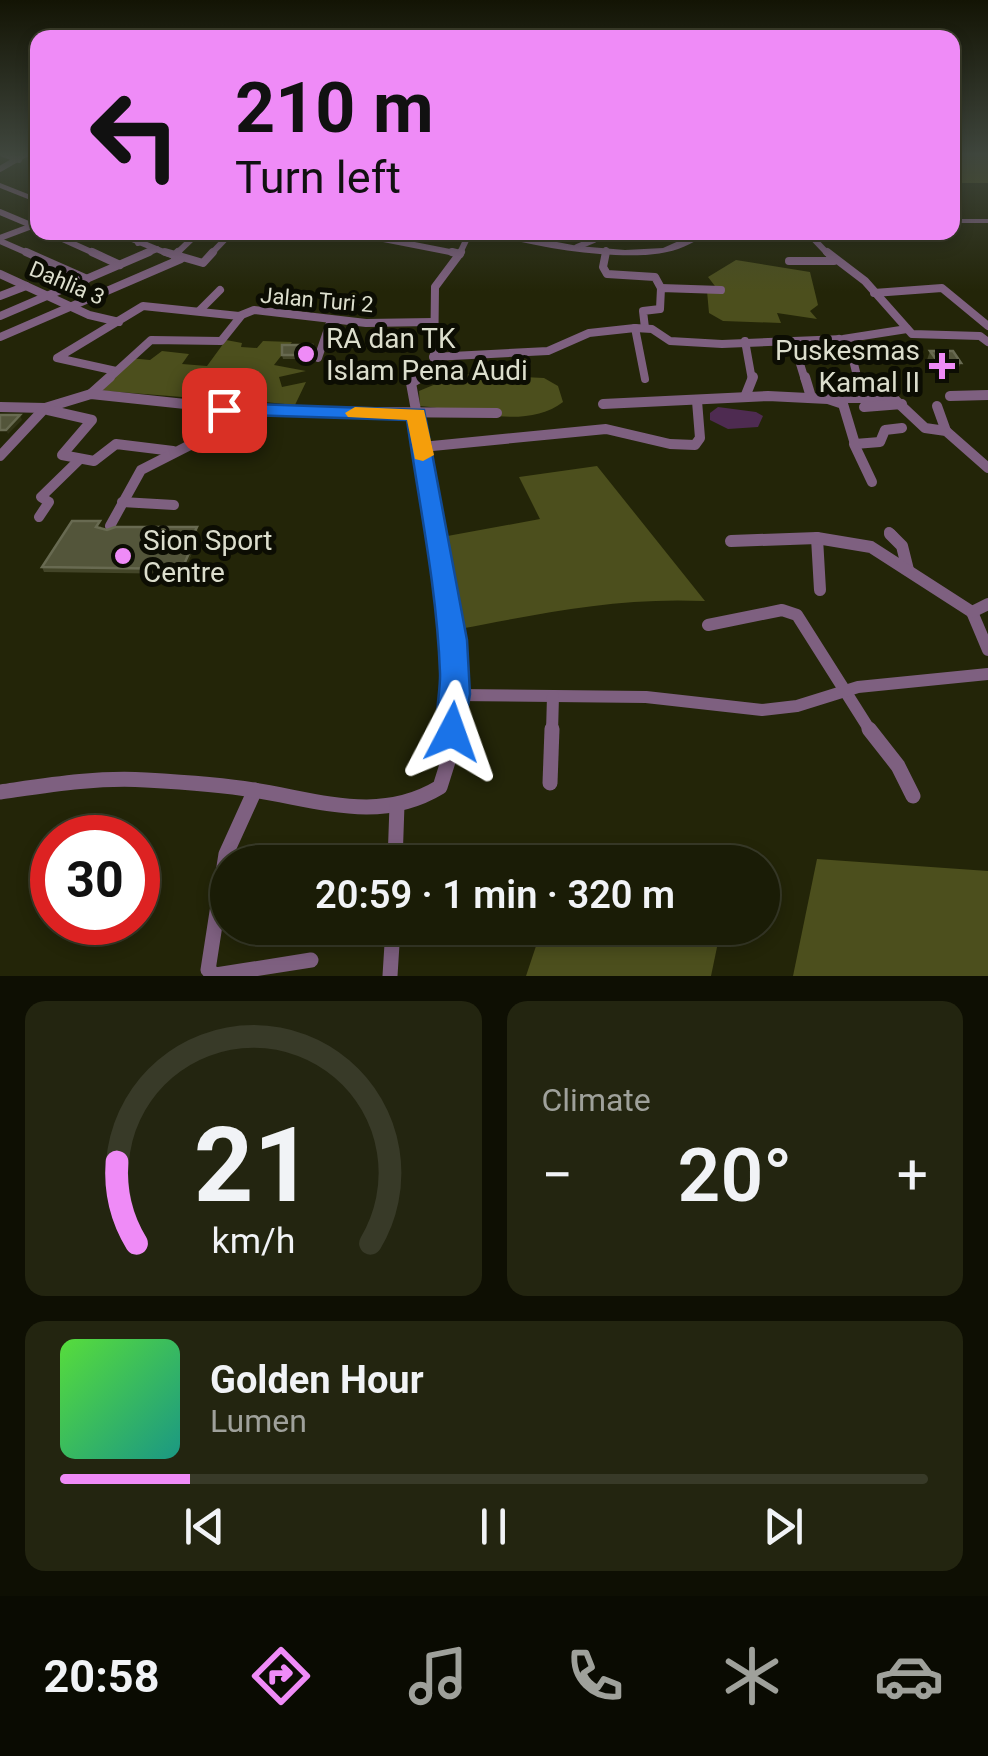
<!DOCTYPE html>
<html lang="en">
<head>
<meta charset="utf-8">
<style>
  :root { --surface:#1a1c06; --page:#232510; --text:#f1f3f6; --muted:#9fa19b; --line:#383a28; --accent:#ef8bf7 }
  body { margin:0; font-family:Roboto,sans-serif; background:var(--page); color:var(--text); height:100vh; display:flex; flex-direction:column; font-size:38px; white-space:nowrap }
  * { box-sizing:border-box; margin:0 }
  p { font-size:32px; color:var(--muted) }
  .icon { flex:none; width:55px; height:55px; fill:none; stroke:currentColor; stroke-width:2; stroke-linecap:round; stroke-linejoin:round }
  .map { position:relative; height:976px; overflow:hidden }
  .side { display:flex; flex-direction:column; gap:25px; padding:25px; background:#0e0f03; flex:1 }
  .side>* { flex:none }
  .banner { position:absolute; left:30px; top:30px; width:930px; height:210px; border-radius:20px; box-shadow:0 5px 15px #0003,0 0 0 2px var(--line); background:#ef8bf7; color:#111; overflow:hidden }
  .speed { position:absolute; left:30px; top:815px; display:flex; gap:20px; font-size:50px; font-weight:700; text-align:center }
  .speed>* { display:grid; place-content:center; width:130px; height:130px; border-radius:50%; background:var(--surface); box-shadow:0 5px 15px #0003,0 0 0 2px var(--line); line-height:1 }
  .speed .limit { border:15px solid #d22; background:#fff; color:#111 }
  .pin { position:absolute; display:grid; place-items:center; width:85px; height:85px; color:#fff; margin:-42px; border-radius:20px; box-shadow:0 5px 15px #0006 }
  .me { position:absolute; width:110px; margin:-55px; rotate:4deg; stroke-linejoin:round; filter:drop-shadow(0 0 8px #0008) }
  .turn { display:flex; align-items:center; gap:35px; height:210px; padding:0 40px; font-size:45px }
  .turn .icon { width:130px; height:130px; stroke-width:2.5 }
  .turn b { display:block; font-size:70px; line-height:85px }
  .big { font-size:75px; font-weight:600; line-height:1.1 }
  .side .card { flex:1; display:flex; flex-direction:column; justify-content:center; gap:15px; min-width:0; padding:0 35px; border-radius:20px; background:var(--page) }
  .side .dial { align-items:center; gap:0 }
  .dial svg { height:260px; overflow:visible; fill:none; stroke:var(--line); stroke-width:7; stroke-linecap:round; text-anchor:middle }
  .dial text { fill:var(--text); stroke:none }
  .song { display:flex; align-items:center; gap:30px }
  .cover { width:120px; height:120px; border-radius:15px; background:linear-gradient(135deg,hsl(110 70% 55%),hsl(170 70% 35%)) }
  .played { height:10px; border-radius:5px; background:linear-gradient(90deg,var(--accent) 15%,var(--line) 15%) }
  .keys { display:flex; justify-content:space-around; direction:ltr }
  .heat { display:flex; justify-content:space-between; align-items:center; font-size:55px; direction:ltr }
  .side .tiles { flex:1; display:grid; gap:25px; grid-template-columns:1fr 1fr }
  .card:last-child { grid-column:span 2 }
  .trip { position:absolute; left:210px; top:845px; width:570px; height:100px; border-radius:50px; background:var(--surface); box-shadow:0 5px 15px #0003,0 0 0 2px var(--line); font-weight:600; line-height:100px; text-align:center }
  .tabs { display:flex; height:160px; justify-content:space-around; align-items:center; background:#0a0b02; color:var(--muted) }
  .tabs .icon { width:70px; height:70px }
  .tabs .on { color:var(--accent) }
  .tabs b { font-size:45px; color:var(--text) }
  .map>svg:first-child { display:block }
  .green { fill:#4c4f1d }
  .water { fill:#4e2b51 }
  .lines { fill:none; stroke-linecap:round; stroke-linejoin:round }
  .minor-far4 { stroke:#7e6080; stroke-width:6 }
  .minor-far3 { stroke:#7e6080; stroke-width:8 }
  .minor-far2 { stroke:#7e6080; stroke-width:10 }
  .minor-far1 { stroke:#7e6080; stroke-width:12 }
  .minor { stroke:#7e6080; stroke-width:15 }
  .tertiary { fill:#7e6080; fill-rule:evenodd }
  .wall { fill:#434528 }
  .shaded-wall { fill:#2f3114 }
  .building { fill:#53553a; stroke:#686a51; stroke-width:2.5 }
  .route { fill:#1a73e8; stroke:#114b97; stroke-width:2.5 }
  .slow { fill:#f59e0b }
  .poi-dot { fill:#ef8bf7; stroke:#0c0d03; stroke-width:4 }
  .labels { text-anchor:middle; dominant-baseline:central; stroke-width:10; stroke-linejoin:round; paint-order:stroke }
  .far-street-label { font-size:22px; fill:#dcdecd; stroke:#0c0d03 }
  .poi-label { font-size:28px; fill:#dcdecd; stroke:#0c0d03; text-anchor:start }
</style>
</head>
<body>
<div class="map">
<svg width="988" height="976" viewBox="0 0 988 976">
  <rect width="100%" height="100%" fill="#232508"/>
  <!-- green -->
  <g class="green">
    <rect x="953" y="154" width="35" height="29"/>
    <path d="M 736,260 L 810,272 L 818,305 L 810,311 L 817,319 L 777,313 L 781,323 L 723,321 L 709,313 L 707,291 L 718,290 L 708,277 Z"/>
    <path d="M 226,340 L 242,343 L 241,347 L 257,348 L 263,341 L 292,342 L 274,365 L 306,371 L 279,377 L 282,387 L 306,382 L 295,405 L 222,398 L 226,392 L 194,391 L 182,397 L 94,390 L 129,358 L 150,360 L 162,351 L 189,354 L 182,364 L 207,366 Z"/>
    <path d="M 444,373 L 544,378 L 558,386 L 563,402 C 527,431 462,409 420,406 L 419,391 L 443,381 Z"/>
    <path d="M 597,466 L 705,601 C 617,597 545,613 459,629 L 442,537 L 540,519 L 519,477 Z"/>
    <path d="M 569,846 L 684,862 L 564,862 Z"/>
    <path d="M 817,859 L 988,871 L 988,976 L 793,976 Z"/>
    <path d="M 542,928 L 721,928 L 711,976 L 526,976 Z"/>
  </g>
  <!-- water -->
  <path class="water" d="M 718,407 L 756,412 L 763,416 L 758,427 L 728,429 L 710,420 L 710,413 Z"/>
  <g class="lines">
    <!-- minor-far4 -->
    <g class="minor-far4">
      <path d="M 3,154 L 19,160"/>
      <path d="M 0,169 L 26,154"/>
      <path d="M 0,212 L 38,228"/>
      <path d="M 47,232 L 98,255"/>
      <path d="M 115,232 L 171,255"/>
      <path d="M 676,232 L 693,239"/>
      <path d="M 807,232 L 829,255"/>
      <path d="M 323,234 L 358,234 L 460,254"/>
      <path d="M 0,238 L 32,226"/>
      <path d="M 0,241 L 32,255"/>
      <path d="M 138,243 L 164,232"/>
      <path d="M 577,247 L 594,240 L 593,232"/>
      <path d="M 143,255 L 157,249"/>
      <path d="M 175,255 L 199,232"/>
      <path d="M 210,255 L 232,232"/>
      <path d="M 459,255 L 470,232"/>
      <path d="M 605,255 L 606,250"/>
    </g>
    <!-- minor-far3 -->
    <g class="minor-far3">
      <path d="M 26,252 L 87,279"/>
      <path d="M 92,252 L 120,265"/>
      <path d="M 165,252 L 203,263 L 213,252"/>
      <path d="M 452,252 L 460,254"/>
      <path d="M 606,252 L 603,267 L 607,274 L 655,277 L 661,288"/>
      <path d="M 827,252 L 865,281 L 912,334 L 980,336 L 988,342"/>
      <path d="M 174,256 L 178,252"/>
      <path d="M 789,261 L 834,261"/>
      <path d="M 0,274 L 89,315 L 119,322"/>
      <path d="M 874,293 L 942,288 L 988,326"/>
      <path d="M 0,296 L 26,286"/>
      <path d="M 200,310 L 220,290"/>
      <path d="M 0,316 L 149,252"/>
      <path d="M 635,328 L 645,379"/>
      <path d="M 645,328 L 643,311 L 660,309 L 661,288 L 721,290"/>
      <path d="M 0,337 L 181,259"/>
      <path d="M 839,339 L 852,356 L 858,380"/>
      <path d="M 745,341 L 752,380"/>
      <path d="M 797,354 L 805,380"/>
      <path d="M 433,357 L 548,351 L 589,333 L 635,328 L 652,329 L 670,341 L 722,344 L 843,339 L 907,329"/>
      <path d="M 318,358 L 331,320"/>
      <path d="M 116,371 L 57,358 L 143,306 L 239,316 L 254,310 L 366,323 L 433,322"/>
      <path d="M 107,380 L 151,340 L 221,341 L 241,316"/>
      <path d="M 417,380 L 434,370 L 435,287 L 461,252"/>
    </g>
    <!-- minor-far2 -->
    <g class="minor-far2">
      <path d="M 421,377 L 411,383 L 439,536"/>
      <path d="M 805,377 L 811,397"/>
      <path d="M 858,377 L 863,397"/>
      <path d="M 91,394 L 110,377"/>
      <path d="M 950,396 L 988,395"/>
      <path d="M 745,397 L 753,377"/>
      <path d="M 834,398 L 893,398 L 925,428 L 946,431 L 988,468"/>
      <path d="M 603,404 L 768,396 L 828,399 L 843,404 L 855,444 L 880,442 L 885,430 L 902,428"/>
      <path d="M 937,406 L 946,431"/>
      <path d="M 0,407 L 45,408 L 91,394 L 251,411 L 497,413"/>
      <path d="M 864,407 L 902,404"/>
      <path d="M 48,410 L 92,420 L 62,455 L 94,461 L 116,444 L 173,451"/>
      <path d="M 854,444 L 872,482"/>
      <path d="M 422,447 L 606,429 L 670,444 L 695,445 L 700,438 L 697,401"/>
      <path d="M 0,456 L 45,408"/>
      <path d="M 122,502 L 174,505"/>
      <path d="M 39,517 L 49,502 L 41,497 L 80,459"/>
      <path d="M 110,526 L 141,470 L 194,443 L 224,409"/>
      <path d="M 889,532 L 893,536"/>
    </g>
    <!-- minor-far1 -->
    <g class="minor-far1">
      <path d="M 439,534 L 453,650 L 453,732"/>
      <path d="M 890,534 L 902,546 L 908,570"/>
      <path d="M 817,538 L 820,590"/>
      <path d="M 731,541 L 817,538 L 871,547 L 972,612"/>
      <path d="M 972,612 L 988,650"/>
      <path d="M 972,612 L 988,604"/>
      <path d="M 708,625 L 782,610 L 797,615 L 871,732"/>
      <path d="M 456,695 L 646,697 L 762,710 L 797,706 L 858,687 L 988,674"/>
      <path d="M 552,732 L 553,696"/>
    </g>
    <!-- minor -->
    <g class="minor">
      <path d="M 869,729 L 898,766 L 913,796"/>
      <path d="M 550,783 L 552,729"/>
      <path d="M 255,790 L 226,854 L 208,970 L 216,975 L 311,960"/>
      <path d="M 0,792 C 49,785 96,777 146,780 C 182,782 218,784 253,790 C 319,800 379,824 440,787 L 451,752 L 453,729"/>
      <path d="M 395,862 L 397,805"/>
      <path d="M 390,976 L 393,928"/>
    </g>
    <!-- tertiary -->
    <g class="tertiary">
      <path d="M 0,183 L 38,198 L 38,203 L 0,188 Z"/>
      <rect x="952" y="219" width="36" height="4"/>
      <path d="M 488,232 L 504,232 L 578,246 L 625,250 L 663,248 L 699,232 L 710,232 C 697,241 682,249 667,252 C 626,262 528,248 488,232 Z"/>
    </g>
  </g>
  <!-- wall -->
  <g class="wall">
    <path d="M 313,349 L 311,359 L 283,359 L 282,355 Z"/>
    <path d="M 930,351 L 961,363 L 957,371 L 934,371 L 927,360 Z"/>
    <path d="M 101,526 L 100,528 L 107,530 L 197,527 L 198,539 L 183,574 L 44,572 L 42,567 Z"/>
  </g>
  <!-- shaded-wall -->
  <g class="shaded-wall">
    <path d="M 20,415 L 22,420 L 8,434 L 6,430 Z"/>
    <path d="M 197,535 L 198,539 L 183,574 L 182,569 Z"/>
  </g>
  <!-- building -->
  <g class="building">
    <path d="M 282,345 L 312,345 L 310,355 L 282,355 Z"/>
    <path d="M 930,351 L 953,351 L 961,363 L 938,362 Z"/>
    <path d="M 0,415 L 20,415 L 6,430 L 0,430 Z"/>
    <path d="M 72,521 L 100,521 L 96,527 L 107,530 L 115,527 L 197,527 L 193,535 L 197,535 L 182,569 L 42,567 Z"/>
  </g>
  <!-- sky -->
  <linearGradient id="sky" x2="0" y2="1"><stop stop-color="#131404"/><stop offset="0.53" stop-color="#3f463d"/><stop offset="1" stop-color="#3f463d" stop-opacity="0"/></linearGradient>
  <rect width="988" height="291" fill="url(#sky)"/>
  <!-- route -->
  <path class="route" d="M 224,403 L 424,410 L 467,640 L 470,694 L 462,741 L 452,745 L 441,741 C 432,722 441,693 440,673 C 437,588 419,504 407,420 L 217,414 L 214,410 Z"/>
  <!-- slow -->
  <path class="slow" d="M 355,407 L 424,410 L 434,455 L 423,461 L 415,459 L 407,420 L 348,417 L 345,413 Z"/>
  <!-- markers -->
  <g class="poi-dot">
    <circle cx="306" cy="354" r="10"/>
    <path d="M937 351h10v10h10v10h-10v10h-10v-10h-10v-10h10z"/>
    <circle cx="123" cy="556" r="10"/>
  </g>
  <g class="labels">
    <!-- far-street labels -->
    <g class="far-street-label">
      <text transform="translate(67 283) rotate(23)">Dahlia 3</text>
      <text transform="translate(317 300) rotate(5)">Jalan Turi 2</text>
    </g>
    <!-- poi labels -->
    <g class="poi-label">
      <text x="326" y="338">RA dan TK<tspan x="326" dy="32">Islam Pena Audi</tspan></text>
      <text x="920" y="350" text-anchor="end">Puskesmas<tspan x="920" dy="32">Kamal II</tspan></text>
      <text x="143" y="540">Sion Sport<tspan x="143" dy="32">Centre</tspan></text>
    </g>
  </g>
</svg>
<div class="speed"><div class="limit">30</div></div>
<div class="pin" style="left:224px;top:410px;background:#d93025"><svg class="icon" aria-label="arrive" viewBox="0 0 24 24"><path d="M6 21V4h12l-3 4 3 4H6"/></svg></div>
<svg class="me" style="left:452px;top:732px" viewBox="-20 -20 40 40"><path d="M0-17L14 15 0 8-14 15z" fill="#1a73e8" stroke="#fff" stroke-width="4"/></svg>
<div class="trip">20:59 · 1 min · 320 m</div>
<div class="banner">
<div class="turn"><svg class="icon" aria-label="left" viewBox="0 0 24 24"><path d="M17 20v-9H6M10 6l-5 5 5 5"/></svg><div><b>210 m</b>Turn left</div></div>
</div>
</div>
<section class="side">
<div class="tiles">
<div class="card dial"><svg viewBox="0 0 100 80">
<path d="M14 69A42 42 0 1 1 86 69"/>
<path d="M14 69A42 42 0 0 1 8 44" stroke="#ef8bf7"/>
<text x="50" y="56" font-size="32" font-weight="700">21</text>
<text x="50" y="72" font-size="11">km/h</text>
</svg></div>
<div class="card"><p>Climate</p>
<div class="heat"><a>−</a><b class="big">20°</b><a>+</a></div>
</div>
<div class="card">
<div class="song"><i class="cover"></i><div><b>Golden Hour</b><p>Lumen</p></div></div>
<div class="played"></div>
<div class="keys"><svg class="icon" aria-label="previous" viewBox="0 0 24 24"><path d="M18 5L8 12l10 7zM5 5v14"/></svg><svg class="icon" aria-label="pause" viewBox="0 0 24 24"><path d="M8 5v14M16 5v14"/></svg><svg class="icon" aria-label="next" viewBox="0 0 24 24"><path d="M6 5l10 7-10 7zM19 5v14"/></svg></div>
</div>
</div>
</section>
<nav class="tabs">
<b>20:58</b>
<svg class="icon on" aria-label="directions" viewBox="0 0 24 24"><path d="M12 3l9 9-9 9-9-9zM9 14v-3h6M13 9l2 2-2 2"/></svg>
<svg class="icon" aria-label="music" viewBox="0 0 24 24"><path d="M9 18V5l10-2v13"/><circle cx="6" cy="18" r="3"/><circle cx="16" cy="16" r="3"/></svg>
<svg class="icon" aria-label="phone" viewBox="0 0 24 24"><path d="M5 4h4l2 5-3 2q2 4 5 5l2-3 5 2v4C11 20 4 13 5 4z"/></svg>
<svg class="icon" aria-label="climate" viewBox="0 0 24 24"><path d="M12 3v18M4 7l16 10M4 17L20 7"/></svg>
<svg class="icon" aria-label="car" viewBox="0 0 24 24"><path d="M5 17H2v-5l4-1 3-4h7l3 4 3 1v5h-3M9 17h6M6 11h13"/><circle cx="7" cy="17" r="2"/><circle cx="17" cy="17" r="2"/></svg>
</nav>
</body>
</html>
